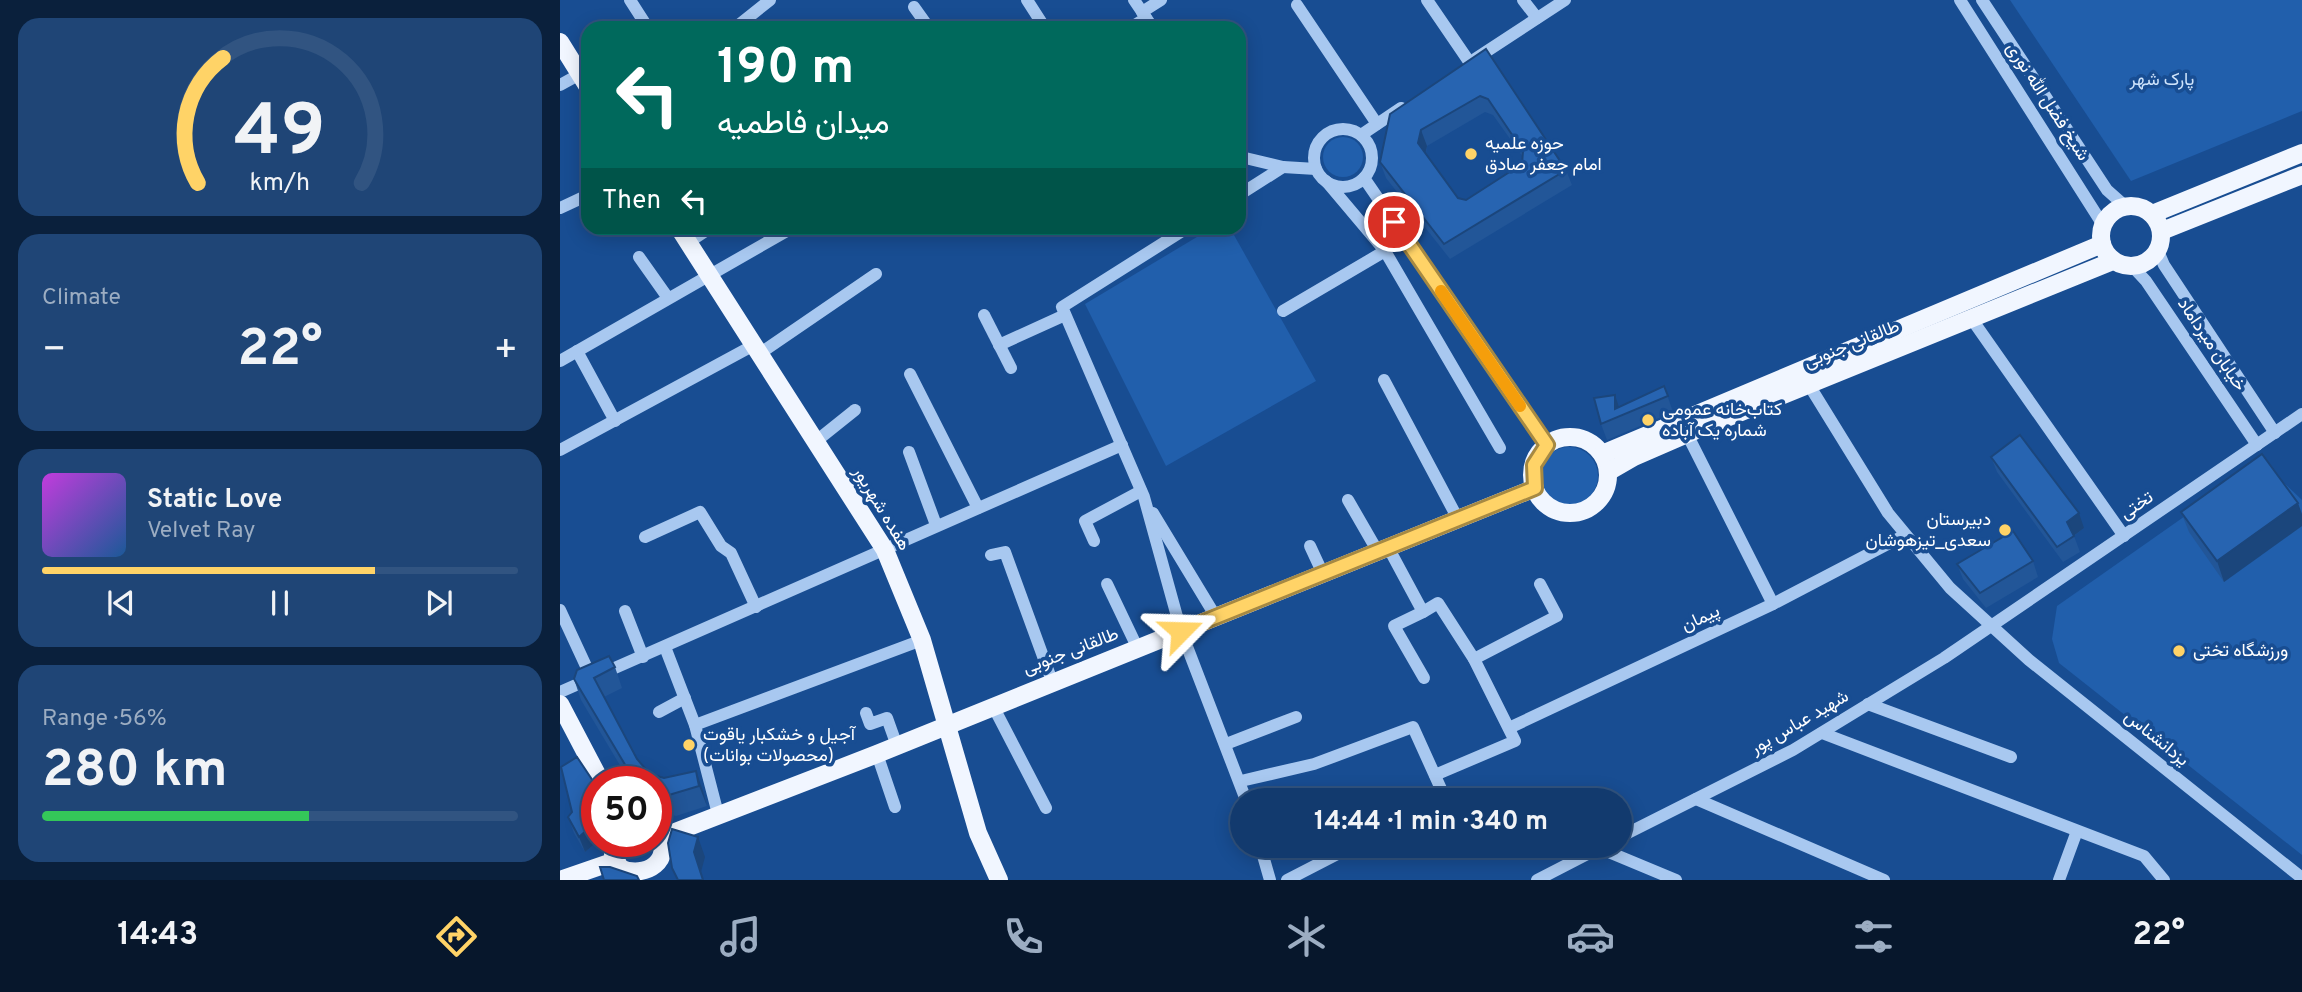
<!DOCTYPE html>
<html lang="en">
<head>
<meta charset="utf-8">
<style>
  :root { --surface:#123a6e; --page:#1f4576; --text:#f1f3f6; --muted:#9cadc2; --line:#315481; --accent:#ffd367 }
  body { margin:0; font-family:Overpass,Vazirmatn,sans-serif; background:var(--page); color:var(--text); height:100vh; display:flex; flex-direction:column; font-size:26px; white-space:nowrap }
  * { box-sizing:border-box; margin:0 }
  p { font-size:23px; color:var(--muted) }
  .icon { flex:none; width:38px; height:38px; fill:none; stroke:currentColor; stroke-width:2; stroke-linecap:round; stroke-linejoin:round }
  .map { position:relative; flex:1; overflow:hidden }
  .sheet { display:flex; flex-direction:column; gap:18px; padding:18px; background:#0a203c; width:560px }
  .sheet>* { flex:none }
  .guide { position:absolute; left:21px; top:21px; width:665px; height:214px; border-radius:21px; box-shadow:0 4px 18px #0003,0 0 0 2px var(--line); background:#00695c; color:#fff; overflow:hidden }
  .speed { position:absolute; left:21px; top:766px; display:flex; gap:14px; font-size:35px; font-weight:700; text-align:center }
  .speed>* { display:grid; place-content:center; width:91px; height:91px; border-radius:50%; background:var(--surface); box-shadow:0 4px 18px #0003,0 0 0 2px var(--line); line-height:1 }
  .speed .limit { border:10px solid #d22; background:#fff; color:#111 }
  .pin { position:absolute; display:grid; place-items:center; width:60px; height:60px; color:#fff; margin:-30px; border:4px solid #fff; border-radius:50%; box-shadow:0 2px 7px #0007 }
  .me { position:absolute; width:77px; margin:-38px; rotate:68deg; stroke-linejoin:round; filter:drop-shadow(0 0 5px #0008) }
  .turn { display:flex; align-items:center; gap:24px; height:147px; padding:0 21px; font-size:32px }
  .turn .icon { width:91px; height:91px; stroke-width:2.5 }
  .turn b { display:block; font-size:49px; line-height:60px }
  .then { display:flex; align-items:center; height:66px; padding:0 21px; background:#0003; gap:14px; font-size:26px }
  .big { font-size:52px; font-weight:700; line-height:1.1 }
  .sheet .card { flex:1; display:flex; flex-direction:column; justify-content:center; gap:10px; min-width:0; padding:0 24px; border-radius:21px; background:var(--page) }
  .sheet .dial { align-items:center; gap:0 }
  .dial svg { height:182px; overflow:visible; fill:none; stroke:var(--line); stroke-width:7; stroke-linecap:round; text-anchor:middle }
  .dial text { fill:var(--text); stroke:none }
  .song { display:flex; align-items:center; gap:21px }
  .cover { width:84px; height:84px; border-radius:10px; background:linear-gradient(135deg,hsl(290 70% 55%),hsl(210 70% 35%)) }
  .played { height:7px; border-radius:4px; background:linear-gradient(90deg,var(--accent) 70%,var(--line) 70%) }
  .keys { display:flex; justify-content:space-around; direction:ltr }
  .heat { display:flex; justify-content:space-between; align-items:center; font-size:38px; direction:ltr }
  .charge { height:10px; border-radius:5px; background:linear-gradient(90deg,#34c759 56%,var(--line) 0) }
  .trip { position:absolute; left:670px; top:788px; width:402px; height:70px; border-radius:35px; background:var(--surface); box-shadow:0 4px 18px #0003,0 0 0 2px var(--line); font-weight:700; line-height:70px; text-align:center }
  .dock { display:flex; height:112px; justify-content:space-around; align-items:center; background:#07172c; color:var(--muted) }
  .dock .icon { width:49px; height:49px }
  .dock .on { color:var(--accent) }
  .dock b { font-size:32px; color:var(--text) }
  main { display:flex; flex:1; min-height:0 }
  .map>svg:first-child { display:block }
  .green { fill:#215fac }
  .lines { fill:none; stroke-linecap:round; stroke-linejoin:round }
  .minor { stroke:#a8c8f0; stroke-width:12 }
  .major { stroke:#f1f6ff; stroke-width:18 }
  .wall { fill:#225698; fill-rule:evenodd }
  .shaded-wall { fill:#1b467c }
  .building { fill:#2764b1; stroke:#1b467c; stroke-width:2; fill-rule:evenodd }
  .route-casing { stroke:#a68943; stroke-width:18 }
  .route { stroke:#ffd367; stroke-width:12 }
  .slow { stroke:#f59e0b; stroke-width:12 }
  .poi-dot { fill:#ffd367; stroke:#184d92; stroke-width:2.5 }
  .labels { text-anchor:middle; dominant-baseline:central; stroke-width:7; stroke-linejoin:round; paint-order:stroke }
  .park-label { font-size:18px; fill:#cee3fb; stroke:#184d92 }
  .street-label { font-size:18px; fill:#fff; stroke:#184d92 }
  .poi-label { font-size:18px; fill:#fff; stroke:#184d92; text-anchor:start }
</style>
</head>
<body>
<main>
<section class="sheet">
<div class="card dial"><svg viewBox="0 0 100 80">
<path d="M14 69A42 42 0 1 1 86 69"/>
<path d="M14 69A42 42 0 0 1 25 14" stroke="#ffd367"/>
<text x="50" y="56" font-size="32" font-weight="700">49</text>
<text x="50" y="72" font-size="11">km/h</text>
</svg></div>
<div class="card"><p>Climate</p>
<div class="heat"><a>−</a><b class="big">22°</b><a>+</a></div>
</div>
<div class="card">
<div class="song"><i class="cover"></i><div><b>Static Love</b><p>Velvet Ray</p></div></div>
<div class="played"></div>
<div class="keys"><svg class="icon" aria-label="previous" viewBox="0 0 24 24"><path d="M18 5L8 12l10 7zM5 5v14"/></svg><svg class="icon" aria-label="pause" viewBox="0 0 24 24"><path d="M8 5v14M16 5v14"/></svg><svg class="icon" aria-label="next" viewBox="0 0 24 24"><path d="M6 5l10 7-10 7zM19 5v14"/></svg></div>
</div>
<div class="card"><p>Range · 56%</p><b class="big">280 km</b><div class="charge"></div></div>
</section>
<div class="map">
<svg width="1742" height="880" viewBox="0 0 1742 880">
  <rect width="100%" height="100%" fill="#184d92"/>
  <!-- green -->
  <g class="green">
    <path d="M 1450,0 L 1742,0 L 1742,111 L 1571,181 Z"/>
    <circle cx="783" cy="157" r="20"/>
    <path d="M 652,228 L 670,228 L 756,381 L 606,466 L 525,304 Z"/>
    <circle cx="1009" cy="476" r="29"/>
    <path d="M 1702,462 L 1742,500 L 1742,855 L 1499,663 L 1492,639 L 1497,606 Z"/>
  </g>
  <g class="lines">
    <!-- minor -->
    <g class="minor">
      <path d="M 70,0 L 88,28"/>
      <path d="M 467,0 L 485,28"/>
      <path d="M 574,0 L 593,28"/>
      <path d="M 867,0 L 910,63"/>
      <path d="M 963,0 L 977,18"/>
      <path d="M 1400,0 L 1543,225"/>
      <path d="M 1422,0 L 1547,190 L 1565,206"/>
      <path d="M 737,5 L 817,124"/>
      <path d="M 354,7 L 369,28"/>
      <path d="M 582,12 L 601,0"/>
      <path d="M 175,28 L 210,0"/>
      <path d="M 570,28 L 586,18"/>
      <path d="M 915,59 L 1005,0"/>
      <path d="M 0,85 L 20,74"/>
      <circle cx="783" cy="158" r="29"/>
      <path d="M 801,135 L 841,108"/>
      <path d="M 679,153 L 681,157 L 723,167 L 756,169"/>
      <path d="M 804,178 L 987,445"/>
      <path d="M 766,181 L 825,251 L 940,448"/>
      <path d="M 679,195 L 723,167"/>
      <path d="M 0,208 L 28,195"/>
      <path d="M 627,228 L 502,307 L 584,497 L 621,631 L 686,800"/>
      <path d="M 129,242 L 150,228"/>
      <path d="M 1598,251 L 1604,265 L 1715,433"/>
      <path d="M 79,257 L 108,298"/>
      <path d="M 1573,267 L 1586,281 L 1697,445"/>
      <path d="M 723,311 L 825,251"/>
      <path d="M 424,315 L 451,368"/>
      <path d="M 1411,318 L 1564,536"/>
      <path d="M 439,345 L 505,315"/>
      <path d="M 17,351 L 55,421"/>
      <path d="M 199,354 L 316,274"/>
      <path d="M 0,361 L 232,228"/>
      <path d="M 350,374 L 418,508"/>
      <path d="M 824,380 L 898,519"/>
      <path d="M 1249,385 L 1328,513 L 1390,588 L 1469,660 L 1742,878"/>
      <path d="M 1127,434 L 1213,604"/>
      <path d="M 255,442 L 295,410"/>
      <path d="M 0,450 L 194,345"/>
      <path d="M 349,452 L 376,525"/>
      <path d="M 788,500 L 818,552"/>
      <path d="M 593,513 L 656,617"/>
      <path d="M 85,537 L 140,512 L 161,546 L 171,553 L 196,607"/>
      <path d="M 534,541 L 525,521 L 581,491"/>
      <path d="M 750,546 L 763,574"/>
      <path d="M 828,547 L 863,612 L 878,603 L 914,659 L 955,741 L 875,775"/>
      <path d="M 431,555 L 445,552 L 492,681"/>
      <path d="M 547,584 L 578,649"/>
      <path d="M 0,610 L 32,679"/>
      <path d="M 65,611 L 83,657"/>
      <path d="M 863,612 L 834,626 L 864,678"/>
      <path d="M 105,647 L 135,725 L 158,814"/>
      <path d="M 914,659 L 997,616 L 980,584"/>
      <path d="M 0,692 L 562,445"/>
      <path d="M 1308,704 L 1451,757"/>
      <path d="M 433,706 L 486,808"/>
      <path d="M 99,712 L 125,698"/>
      <path d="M 306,713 L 310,724 L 327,718 L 337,746"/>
      <path d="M 135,725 L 362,640"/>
      <path d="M 949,728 L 1213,604 L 1345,535"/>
      <path d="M 1262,733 L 1584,856 L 1604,880"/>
      <path d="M 666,744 L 736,717"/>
      <path d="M 317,754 L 335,807"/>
      <path d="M 681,781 L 754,764 L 853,727 L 886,800"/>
      <path d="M 1136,799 L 1324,880"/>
      <path d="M 751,800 L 765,794"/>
      <path d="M 1060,837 L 1233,750 L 1384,658 L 1742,414"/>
      <path d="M 700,845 L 710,880"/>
      <path d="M 1039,848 L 1116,880"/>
      <path d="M 727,880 L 795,845"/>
      <path d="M 977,880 L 1045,845"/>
      <path d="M 1499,880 L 1517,831"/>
    </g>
    <!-- major -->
    <g class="major">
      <path d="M 0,42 L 28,87"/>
      <circle cx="1571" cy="236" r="30"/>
      <path d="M 1592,214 L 1742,153"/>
      <path d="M 119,228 L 325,550 L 362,640 L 418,833 L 439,880"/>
      <path d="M 1602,231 L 1742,175"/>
      <circle cx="1010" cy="475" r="38"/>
      <path d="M 1042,454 L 1542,244"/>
      <path d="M 1048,472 L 1074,457 L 1127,434 L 1553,261"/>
      <path d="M 0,704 L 41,782"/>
      <path d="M 100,838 L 317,754 L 975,488"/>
      <path d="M 55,842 L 53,854 L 60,868 C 85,880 116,859 96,834"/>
      <path d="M 0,880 L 55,861"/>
    </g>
  </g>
  <!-- wall -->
  <g class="wall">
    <path d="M 926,49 L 1006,170 L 1012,185 L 890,259 L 826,178 L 820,162 ZM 925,112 L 933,115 L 963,157 L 962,164 L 906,200 L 898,198 L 866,153 L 867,146 Z"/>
    <path d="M 1104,386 L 1113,412 L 1047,440 L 1041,424 L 1059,407 Z"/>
    <path d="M 1431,457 L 1524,528 L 1514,536 L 1520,552 L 1503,562 L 1437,472 Z"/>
    <path d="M 1621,512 L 1742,514 L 1742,526 L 1664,582 L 1629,532 Z"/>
    <path d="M 1473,561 L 1478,577 L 1426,608 L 1403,579 L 1397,564 Z"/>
    <path d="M 55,667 L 62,688 L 44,697 L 77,759 L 90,774 L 104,778 L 136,771 L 147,806 L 116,816 L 96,810 L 96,782 L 70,782 L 21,700 L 14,679 Z"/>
    <path d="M 8,817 L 37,842 L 25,852 L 14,833 Z"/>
  </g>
  <!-- shaded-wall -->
  <g class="shaded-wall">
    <path d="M 861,130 L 867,146 L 864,159 L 858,143 Z"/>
    <path d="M 1055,395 L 1060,410 L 1055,409 Z"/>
    <path d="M 1738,503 L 1742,514 L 1742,526 L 1664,582 L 1657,561 Z"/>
    <path d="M 1519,513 L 1524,528 L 1512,537 L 1507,522 Z"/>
    <path d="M 136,771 L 143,791 L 147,806 L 139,786 Z"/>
    <path d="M 37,821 L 37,842 L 25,852 L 19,837 Z"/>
    <path d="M 138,837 L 145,857 L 141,872 L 144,880 L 134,852 Z"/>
  </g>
  <!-- building -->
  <g class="building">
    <path d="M 926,49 L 1006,170 L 884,244 L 820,162 L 830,114 ZM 920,96 L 928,99 L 963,151 L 962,164 L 906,200 L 898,198 L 858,143 L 861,130 Z"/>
    <path d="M 1104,386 L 1108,396 L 1041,424 L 1034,398 L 1055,395 L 1055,409 Z"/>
    <path d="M 1460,435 L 1519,513 L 1507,522 L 1514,536 L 1497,547 L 1431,457 Z"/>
    <path d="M 1702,454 L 1738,503 L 1657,561 L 1621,512 Z"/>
    <path d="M 1453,531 L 1473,561 L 1420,593 L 1397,564 Z"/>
    <path d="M 49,656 L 55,667 L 34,678 L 77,759 L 90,774 L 104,778 L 136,771 L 139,786 L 109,795 L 96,792 L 96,782 L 77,782 L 70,773 L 14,679 L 17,670 Z"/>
    <path d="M 17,757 L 37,787 L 37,821 L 19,837 L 8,817 L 12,812 L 1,767 Z"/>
    <path d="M 112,829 L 138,837 L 134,852 L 143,880 L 118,880 L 112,868 L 108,843 Z"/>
    <path d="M 40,867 L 50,867 L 77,876 L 79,880 L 44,880 Z"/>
  </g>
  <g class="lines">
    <defs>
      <path id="route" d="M 621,631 L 975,488 L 974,465 L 987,445 L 834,222"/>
    </defs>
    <!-- route casing -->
    <use href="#route" class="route-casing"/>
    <!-- route -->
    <use href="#route" class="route"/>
    <!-- slow -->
    <path class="slow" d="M 881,291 L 960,406"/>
  </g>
  <!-- markers -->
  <g class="poi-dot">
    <circle cx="911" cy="154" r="7"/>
    <circle cx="1088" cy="420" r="7"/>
    <circle cx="1445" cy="530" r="7"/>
    <circle cx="1619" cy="651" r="7"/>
    <circle cx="129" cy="745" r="7"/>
  </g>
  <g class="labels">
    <!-- park labels -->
    <g class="park-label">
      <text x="1602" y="80">پارک شهر</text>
    </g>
    <!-- street labels -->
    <g class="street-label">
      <text transform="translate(1487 102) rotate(57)">شیخ فضل الله نوری</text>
      <text transform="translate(1292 345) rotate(-22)">طالقانی جنوبی</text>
      <text transform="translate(1651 345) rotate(56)">خیابان میرداماد</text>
      <text transform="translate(1577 506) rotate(-34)">تختی</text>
      <text transform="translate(321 509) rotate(59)">هفده شهریور</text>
      <text transform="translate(1141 619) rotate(-25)">پیمان</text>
      <text transform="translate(511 652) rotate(-21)">طالقانی جنوبی</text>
      <text transform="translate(1240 723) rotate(-30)">شهید عباس پور</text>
      <text transform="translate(1596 739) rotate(39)">یزدانشناس</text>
    </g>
    <!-- poi labels -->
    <g class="poi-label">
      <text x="925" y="144">حوزه علمیه<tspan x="925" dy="21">امام جعفر صادق</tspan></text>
      <text x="1102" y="410">کتاب‌خانه عمومی<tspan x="1102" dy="21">شماره یک آباده</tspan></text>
      <text x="1431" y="520" text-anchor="end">دبیرستان<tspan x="1431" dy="21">سعدی_تیزهوشان</tspan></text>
      <text x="1633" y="651">ورزشگاه تختی</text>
      <text x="143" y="735">آجیل و خشکبار یاقوت<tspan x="143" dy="21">(محصولات بوانات)</tspan></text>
    </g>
  </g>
</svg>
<div class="speed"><div class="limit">50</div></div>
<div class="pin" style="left:834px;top:222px;background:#d93025"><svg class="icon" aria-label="arrive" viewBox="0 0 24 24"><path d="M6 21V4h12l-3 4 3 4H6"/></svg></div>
<svg class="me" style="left:621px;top:631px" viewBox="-20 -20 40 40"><path d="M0-17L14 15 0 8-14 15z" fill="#ffd367" stroke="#fff" stroke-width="4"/></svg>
<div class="trip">14:44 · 1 min · 340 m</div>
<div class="guide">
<div class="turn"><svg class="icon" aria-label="left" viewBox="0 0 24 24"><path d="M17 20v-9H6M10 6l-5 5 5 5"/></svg><div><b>190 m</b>میدان فاطمیه</div></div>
<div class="then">Then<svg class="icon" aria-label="left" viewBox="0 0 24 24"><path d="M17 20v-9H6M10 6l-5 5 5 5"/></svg></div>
</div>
</div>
</main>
<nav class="dock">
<b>14:43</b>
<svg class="icon on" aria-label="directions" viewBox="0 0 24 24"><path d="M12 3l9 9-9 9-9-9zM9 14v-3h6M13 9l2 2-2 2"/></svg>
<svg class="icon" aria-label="music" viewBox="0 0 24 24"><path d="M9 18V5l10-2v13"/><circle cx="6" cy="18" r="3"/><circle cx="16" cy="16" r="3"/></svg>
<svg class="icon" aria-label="phone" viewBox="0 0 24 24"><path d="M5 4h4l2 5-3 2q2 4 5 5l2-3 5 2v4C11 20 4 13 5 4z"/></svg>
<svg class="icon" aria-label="climate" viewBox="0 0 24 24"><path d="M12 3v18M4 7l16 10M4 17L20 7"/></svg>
<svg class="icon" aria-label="car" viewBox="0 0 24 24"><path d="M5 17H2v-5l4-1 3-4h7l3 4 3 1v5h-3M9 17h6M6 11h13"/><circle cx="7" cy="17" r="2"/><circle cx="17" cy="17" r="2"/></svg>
<svg class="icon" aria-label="filters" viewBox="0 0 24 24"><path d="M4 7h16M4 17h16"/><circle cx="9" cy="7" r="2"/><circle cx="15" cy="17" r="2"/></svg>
<b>22°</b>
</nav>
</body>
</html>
